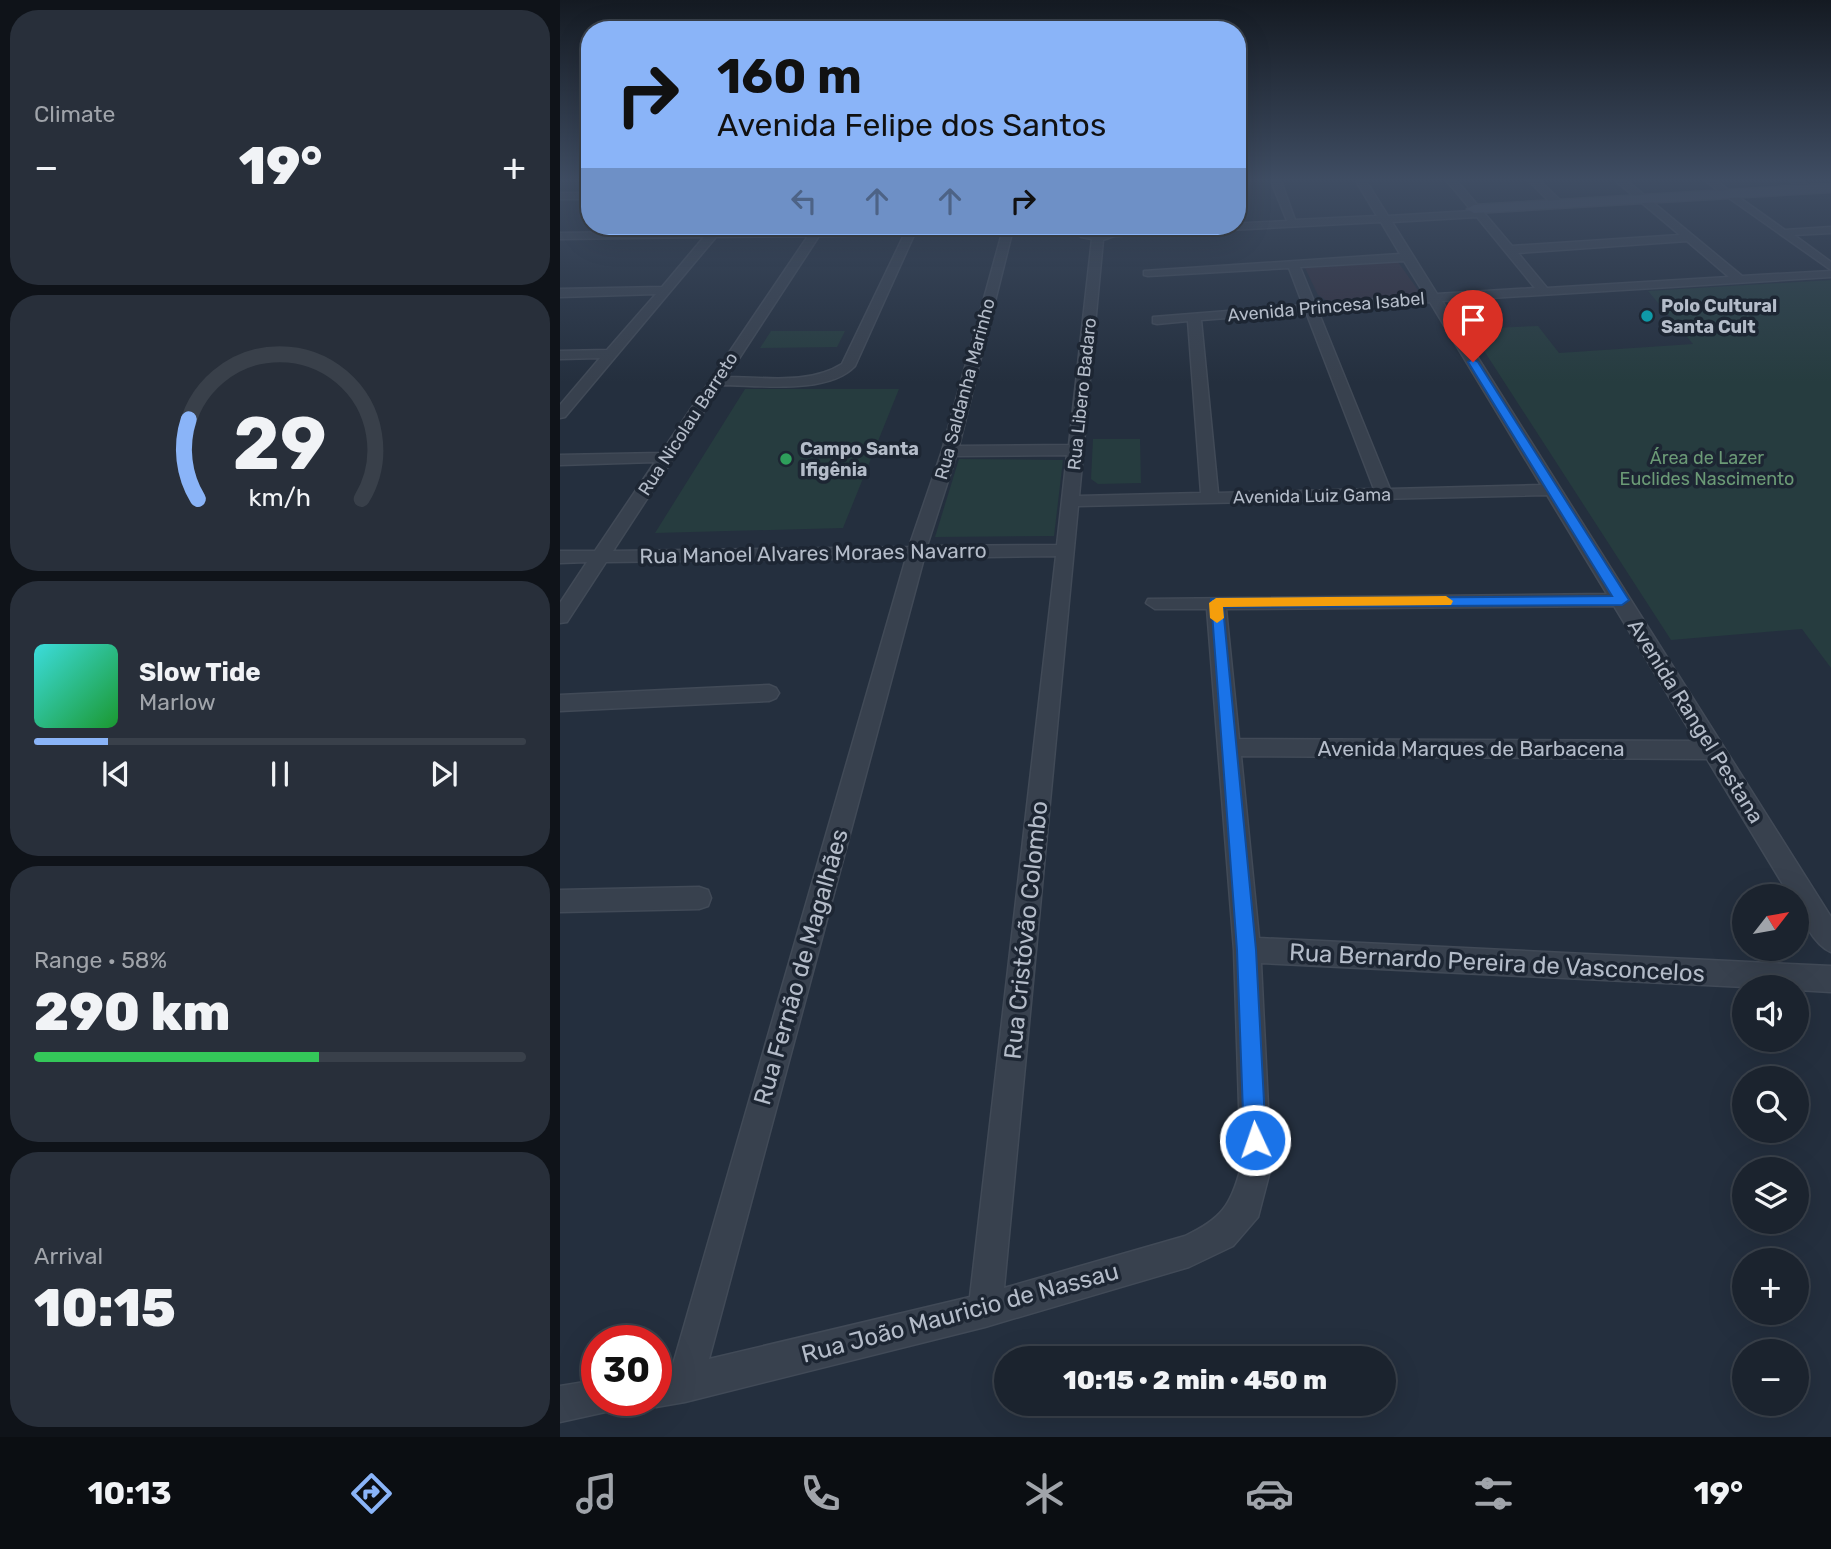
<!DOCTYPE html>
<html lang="en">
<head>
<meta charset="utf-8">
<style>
  :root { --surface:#1b232e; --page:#282f3a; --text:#f1f3f6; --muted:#a0a4aa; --line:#39404a; --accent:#8ab4f8 }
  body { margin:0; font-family:Rubik,sans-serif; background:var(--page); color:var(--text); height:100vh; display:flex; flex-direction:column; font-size:26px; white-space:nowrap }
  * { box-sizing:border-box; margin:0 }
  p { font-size:23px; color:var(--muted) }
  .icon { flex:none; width:38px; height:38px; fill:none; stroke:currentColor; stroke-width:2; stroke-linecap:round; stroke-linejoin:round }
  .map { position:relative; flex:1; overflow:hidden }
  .side { display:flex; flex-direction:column; gap:10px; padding:10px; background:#0f1319; width:560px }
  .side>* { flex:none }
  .guide { position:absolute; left:21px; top:21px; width:665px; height:214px; border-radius:28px; box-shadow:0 7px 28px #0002,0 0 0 2px var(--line); background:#8ab4f8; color:#111; overflow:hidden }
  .needle { width:46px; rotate:59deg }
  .controls { position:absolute; left:1172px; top:884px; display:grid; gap:14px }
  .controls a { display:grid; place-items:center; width:77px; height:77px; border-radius:50%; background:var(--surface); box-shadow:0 7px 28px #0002,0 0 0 2px var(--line); font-size:35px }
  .speed { position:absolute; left:21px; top:1325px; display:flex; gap:14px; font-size:35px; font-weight:700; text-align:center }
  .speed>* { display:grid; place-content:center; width:91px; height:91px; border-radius:50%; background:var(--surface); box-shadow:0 7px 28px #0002,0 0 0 2px var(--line); line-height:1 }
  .speed .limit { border:10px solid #d22; background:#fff; color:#111 }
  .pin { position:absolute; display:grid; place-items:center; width:60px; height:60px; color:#fff; margin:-72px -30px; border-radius:50% 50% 50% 0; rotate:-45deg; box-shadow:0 0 7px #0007 }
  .pin .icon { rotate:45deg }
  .me { position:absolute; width:77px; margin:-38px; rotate:357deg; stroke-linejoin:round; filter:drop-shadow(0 0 5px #0008) }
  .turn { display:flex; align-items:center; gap:24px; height:147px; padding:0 21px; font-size:32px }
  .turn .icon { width:91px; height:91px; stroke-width:2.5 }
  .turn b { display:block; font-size:49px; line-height:60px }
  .lanes { display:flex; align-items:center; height:66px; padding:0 21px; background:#0003; justify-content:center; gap:35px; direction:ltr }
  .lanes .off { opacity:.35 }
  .big { font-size:52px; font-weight:800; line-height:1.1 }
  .side .card { flex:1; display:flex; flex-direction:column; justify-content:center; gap:10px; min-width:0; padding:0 24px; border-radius:28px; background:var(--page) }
  .side .dial { align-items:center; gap:0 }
  .dial svg { height:182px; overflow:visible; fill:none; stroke:var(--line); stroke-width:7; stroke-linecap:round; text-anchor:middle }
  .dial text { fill:var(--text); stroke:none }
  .song { display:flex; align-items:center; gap:21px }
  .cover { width:84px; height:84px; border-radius:10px; background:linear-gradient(135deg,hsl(180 70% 55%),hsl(130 70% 35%)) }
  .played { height:7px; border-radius:4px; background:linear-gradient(90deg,var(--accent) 15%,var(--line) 15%) }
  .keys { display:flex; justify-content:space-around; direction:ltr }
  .heat { display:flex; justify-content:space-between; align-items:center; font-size:38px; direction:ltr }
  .charge { height:10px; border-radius:5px; background:linear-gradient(90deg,#34c759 58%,var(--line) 0) }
  .trip { position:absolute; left:434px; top:1346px; width:402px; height:70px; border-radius:35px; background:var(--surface); box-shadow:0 7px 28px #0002,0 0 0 2px var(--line); font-weight:800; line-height:70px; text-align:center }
  .dock { display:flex; height:112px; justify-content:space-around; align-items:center; background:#0b0e12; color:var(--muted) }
  .dock .icon { width:49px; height:49px }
  .dock .current { color:var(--accent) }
  .dock b { font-size:32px; color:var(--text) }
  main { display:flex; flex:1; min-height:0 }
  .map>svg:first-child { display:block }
  .medical { fill:#32303f }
  .green { fill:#263c3f }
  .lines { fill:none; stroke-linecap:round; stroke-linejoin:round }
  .street-casing { stroke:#414a57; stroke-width:3 }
  .secondary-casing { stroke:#414a57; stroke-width:3 }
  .street { fill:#38414e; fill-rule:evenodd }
  .secondary { fill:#465061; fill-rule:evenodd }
  .route { fill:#1a73e8; stroke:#114b97; stroke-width:2 }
  .slow { fill:#f59e0b }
  .culture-dot { fill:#0f9aa8; stroke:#1d2633; stroke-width:2.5 }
  .leisure-dot { fill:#2e9e5b; stroke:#1d2633; stroke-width:2.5 }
  .labels { text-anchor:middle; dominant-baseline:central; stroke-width:7; stroke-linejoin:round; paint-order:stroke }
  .far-poi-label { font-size:18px; font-weight:bold; fill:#b4bcc9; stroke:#1d2633; text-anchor:start }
  .far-street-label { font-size:18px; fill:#b4bcc9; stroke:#1d2633 }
  .far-park-label { font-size:18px; fill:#6b9a76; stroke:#1d2633 }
  .street-label { font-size:21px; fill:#b4bcc9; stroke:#1d2633 }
  .near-street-label { font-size:24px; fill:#b4bcc9; stroke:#1d2633 }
</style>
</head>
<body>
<main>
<section class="side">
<div class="card"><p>Climate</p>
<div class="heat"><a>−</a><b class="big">19°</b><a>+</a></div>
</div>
<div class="card dial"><svg viewBox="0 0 100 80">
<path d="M14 69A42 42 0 1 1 86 69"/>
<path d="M14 69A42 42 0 0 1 10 34" stroke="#8ab4f8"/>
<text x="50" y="56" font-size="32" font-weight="700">29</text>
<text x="50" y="72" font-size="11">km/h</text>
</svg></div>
<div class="card">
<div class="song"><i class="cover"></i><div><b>Slow Tide</b><p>Marlow</p></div></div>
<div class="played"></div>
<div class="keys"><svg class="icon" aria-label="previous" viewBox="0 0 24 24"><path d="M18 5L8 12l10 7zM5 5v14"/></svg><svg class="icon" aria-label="pause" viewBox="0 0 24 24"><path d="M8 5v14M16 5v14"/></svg><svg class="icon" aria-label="next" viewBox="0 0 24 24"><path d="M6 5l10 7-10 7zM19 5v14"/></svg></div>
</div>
<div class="card"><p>Range · 58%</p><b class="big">290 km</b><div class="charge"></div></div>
<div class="card"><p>Arrival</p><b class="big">10:15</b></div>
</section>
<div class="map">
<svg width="1271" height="1437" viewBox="0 0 1271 1437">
  <rect width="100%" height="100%" fill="#242f3e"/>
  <!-- medical -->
  <path class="medical" d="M 838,262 L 858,290 L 853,295 L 767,301 L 758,295 L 745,268 Z"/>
  <!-- green -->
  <g class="green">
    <path d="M 1271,280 L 1271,668 L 1242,629 L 1111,640 L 910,329 L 978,326 L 999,353 L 1133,344 L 1088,291 Z"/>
    <path d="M 211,331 L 285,331 L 277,347 L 200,348 Z"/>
    <path d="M 185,389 L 339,389 L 283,528 L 95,533 Z"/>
    <path d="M 533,439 L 580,439 L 581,483 L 538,484 L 531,479 Z"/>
    <path d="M 399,459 L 503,460 L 494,536 L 375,537 Z"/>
  </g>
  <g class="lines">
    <defs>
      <g id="street">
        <path d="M 711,181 L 721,181 L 735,220 L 817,216 L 796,181 L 806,181 L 828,216 L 912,211 L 887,181 L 897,181 L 952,246 L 1120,235 L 1056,181 L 1067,181 L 1182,276 L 1271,271 L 1271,277 L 882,301 L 1271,917 L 1271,952 C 1254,945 1237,914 1237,896 L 1230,896 L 1147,759 L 681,756 L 699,938 L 1271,966 L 1271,992 L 1237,990 L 1237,987 L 1185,987 L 701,963 L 711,1167 L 698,1217 L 673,1246 L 629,1267 L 425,1327 L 125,1402 L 96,1407 L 84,1401 L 96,1400 L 96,1371 L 112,1368 L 346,558 L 46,562 L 7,622 L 0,623 L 0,603 L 27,562 L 0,563 L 0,551 L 35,551 L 95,462 L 0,465 L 0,455 L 101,453 L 248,236 L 156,237 L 5,417 L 0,418 L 0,405 L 40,358 L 0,359 L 0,351 L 47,350 L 96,294 L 0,297 L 0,289 L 102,287 L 144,237 L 0,239 L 0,233 L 150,231 L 154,226 L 163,226 L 162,231 L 252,229 L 255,226 L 265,226 L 263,229 L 348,226 L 553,226 L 555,230 L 727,221 ZM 917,217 L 975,288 L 877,294 L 832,222 ZM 821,222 L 840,254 L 584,271 L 584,275 L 588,276 L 729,268 L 743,305 L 593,317 L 593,323 L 597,324 L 628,321 L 641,493 L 519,496 L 543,240 L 554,236 ZM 537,229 L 545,231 L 546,232 L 531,232 ZM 518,232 L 521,237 L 532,239 L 509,445 L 399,446 L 452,233 ZM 442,233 L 382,451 L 349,547 L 53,551 L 161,385 C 198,385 268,395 295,366 L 354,235 ZM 344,235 L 282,364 C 249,385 204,377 167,377 L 259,236 ZM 1127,241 L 1169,277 L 987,288 L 958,253 ZM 844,261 L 865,295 L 755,304 L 740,267 ZM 870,302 L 981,485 L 830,489 L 758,311 ZM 746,312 L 814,489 L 658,493 L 641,320 ZM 507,455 L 497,545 L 367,546 L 396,456 ZM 987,495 L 1047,594 L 588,599 L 586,603 L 595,609 L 647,609 L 674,950 L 681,1167 C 671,1206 661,1219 625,1236 L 444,1288 L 518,506 ZM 496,556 L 410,1297 L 149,1359 L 364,558 ZM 1054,606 L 1136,741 L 679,739 L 666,609 Z"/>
        <path d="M 969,181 L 980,181 L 1002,202 L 1002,206 L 994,206 Z"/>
        <path d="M 1145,181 L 1156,181 L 1225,230 L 1271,227 L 1271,233 L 1234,235 L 1271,262 L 1271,270 Z"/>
        <path d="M 1230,181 L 1242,181 L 1253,189 L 1245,191 Z"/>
        <rect x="0" y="193" width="30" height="6"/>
        <path d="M 209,685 L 216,688 L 219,693 L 216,698 L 209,701 L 0,711 L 0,695 Z"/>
        <path d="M 139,887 L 148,890 L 151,898 L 148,906 L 139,909 L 0,912 L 0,890 Z"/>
        <path d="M 37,1380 L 37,1400 L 54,1400 L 50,1411 L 0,1422 L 0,1386 Z"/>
      </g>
      <path id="secondary" d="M 1271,184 L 1271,192 L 914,213 L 907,209 L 914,205 Z"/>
    </defs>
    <!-- street casing -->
    <use href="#street" class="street-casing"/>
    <!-- secondary casing -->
    <use href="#secondary" class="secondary-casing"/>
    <!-- street -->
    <use href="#street" class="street"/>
    <!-- secondary -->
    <use href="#secondary" class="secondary"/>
  </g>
  <!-- sky -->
  <linearGradient id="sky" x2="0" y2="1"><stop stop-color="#141a22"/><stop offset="0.47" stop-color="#3f4d63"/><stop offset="1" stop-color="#3f4d63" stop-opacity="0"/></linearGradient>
  <rect width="1271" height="382" fill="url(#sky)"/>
  <!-- route -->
  <path class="route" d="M 913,359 L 918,362 L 1069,600 L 1062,605 L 663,607 L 696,950 L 706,1140 L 703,1148 L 695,1151 L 687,1148 L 684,1140 L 677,950 L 651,599 L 1052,596 L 908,362 Z"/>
  <!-- slow -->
  <path class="slow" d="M 886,596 L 893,601 L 891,605 L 663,607 L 664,618 L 657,623 L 650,618 L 649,603 L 656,598 Z"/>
  <!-- markers -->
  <circle class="culture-dot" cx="1087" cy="316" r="7"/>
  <circle class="leisure-dot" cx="226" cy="459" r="7"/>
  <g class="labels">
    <!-- far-poi labels -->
    <g class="far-poi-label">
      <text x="1101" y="306">Polo Cultural<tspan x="1101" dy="21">Santa Cult</tspan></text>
      <text x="240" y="449">Campo Santa<tspan x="240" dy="21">Ifigênia</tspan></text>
    </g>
    <!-- far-street labels -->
    <g class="far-street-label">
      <text transform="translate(766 307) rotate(-5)">Avenida Princesa Isabel</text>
      <text transform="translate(405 389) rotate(-75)">Rua Saldanha Marinho</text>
      <text transform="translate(522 394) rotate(-84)">Rua Libero Badaro</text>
      <text transform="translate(128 424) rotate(-57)">Rua Nicolau Barreto</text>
      <text transform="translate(752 496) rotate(-1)">Avenida Luiz Gama</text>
    </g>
    <!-- far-park labels -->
    <g class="far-park-label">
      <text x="1147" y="458">Área de Lazer<tspan x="1147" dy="21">Euclides Nascimento</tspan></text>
    </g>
    <!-- street labels -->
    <g class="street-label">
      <text transform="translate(253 553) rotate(-1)">Rua Manoel Alvares Moraes Navarro</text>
      <text transform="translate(1136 721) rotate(58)">Avenida Rangel Pestana</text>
      <text x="911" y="748">Avenida Marques de Barbacena</text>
    </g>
    <!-- near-street labels -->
    <g class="near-street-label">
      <text transform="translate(466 930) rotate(-84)">Rua Cristóvão Colombo</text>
      <text transform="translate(937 963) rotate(3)">Rua Bernardo Pereira de Vasconcelos</text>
      <text transform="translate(241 967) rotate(-74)">Rua Fernão de Magalhães</text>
      <text transform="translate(400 1313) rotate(-15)">Rua João Mauricio de Nassau</text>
    </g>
  </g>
</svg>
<div class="controls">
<a><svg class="needle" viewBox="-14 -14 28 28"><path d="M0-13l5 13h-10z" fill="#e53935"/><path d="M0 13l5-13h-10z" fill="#a0a4aa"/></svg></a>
<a><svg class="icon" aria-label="sound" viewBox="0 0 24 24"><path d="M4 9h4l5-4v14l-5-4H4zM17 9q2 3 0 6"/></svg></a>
<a><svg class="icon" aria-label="search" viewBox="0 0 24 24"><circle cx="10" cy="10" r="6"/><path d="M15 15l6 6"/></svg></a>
<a><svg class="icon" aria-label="layers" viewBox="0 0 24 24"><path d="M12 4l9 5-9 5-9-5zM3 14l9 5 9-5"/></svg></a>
<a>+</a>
<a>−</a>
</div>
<div class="speed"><div class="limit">30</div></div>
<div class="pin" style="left:913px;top:362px;background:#d93025"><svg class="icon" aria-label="arrive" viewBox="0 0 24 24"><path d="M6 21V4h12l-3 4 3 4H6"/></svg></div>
<svg class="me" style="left:695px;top:1140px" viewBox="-20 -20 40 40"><circle r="17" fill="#1a73e8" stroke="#fff" stroke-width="3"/><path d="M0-11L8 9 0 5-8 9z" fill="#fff"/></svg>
<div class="trip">10:15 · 2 min · 450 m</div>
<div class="guide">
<div class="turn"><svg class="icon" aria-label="right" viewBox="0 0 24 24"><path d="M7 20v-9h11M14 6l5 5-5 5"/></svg><div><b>160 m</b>Avenida Felipe dos Santos</div></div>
<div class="lanes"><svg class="icon off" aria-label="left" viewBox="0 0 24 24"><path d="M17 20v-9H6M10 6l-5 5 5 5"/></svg><svg class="icon off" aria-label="ahead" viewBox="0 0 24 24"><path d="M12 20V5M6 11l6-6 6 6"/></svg><svg class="icon off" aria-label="ahead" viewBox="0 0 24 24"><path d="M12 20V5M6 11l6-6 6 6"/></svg><svg class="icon" aria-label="right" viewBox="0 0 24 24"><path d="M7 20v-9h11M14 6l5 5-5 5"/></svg></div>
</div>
</div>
</main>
<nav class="dock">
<b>10:13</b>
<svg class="icon current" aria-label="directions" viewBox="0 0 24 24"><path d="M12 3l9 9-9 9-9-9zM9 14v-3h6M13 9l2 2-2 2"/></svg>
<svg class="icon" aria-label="music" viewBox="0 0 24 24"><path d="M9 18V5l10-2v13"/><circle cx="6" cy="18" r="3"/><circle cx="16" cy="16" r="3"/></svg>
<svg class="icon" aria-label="phone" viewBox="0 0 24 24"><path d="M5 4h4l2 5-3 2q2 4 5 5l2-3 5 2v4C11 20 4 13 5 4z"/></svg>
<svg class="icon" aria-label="climate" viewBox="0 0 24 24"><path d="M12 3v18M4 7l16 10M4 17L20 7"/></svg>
<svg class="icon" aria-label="car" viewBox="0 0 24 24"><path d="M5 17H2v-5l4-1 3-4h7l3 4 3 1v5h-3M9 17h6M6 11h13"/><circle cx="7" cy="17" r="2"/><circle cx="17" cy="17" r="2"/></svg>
<svg class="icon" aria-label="filters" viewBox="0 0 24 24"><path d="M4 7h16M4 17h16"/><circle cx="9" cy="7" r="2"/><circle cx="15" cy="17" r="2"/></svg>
<b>19°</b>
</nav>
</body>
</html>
